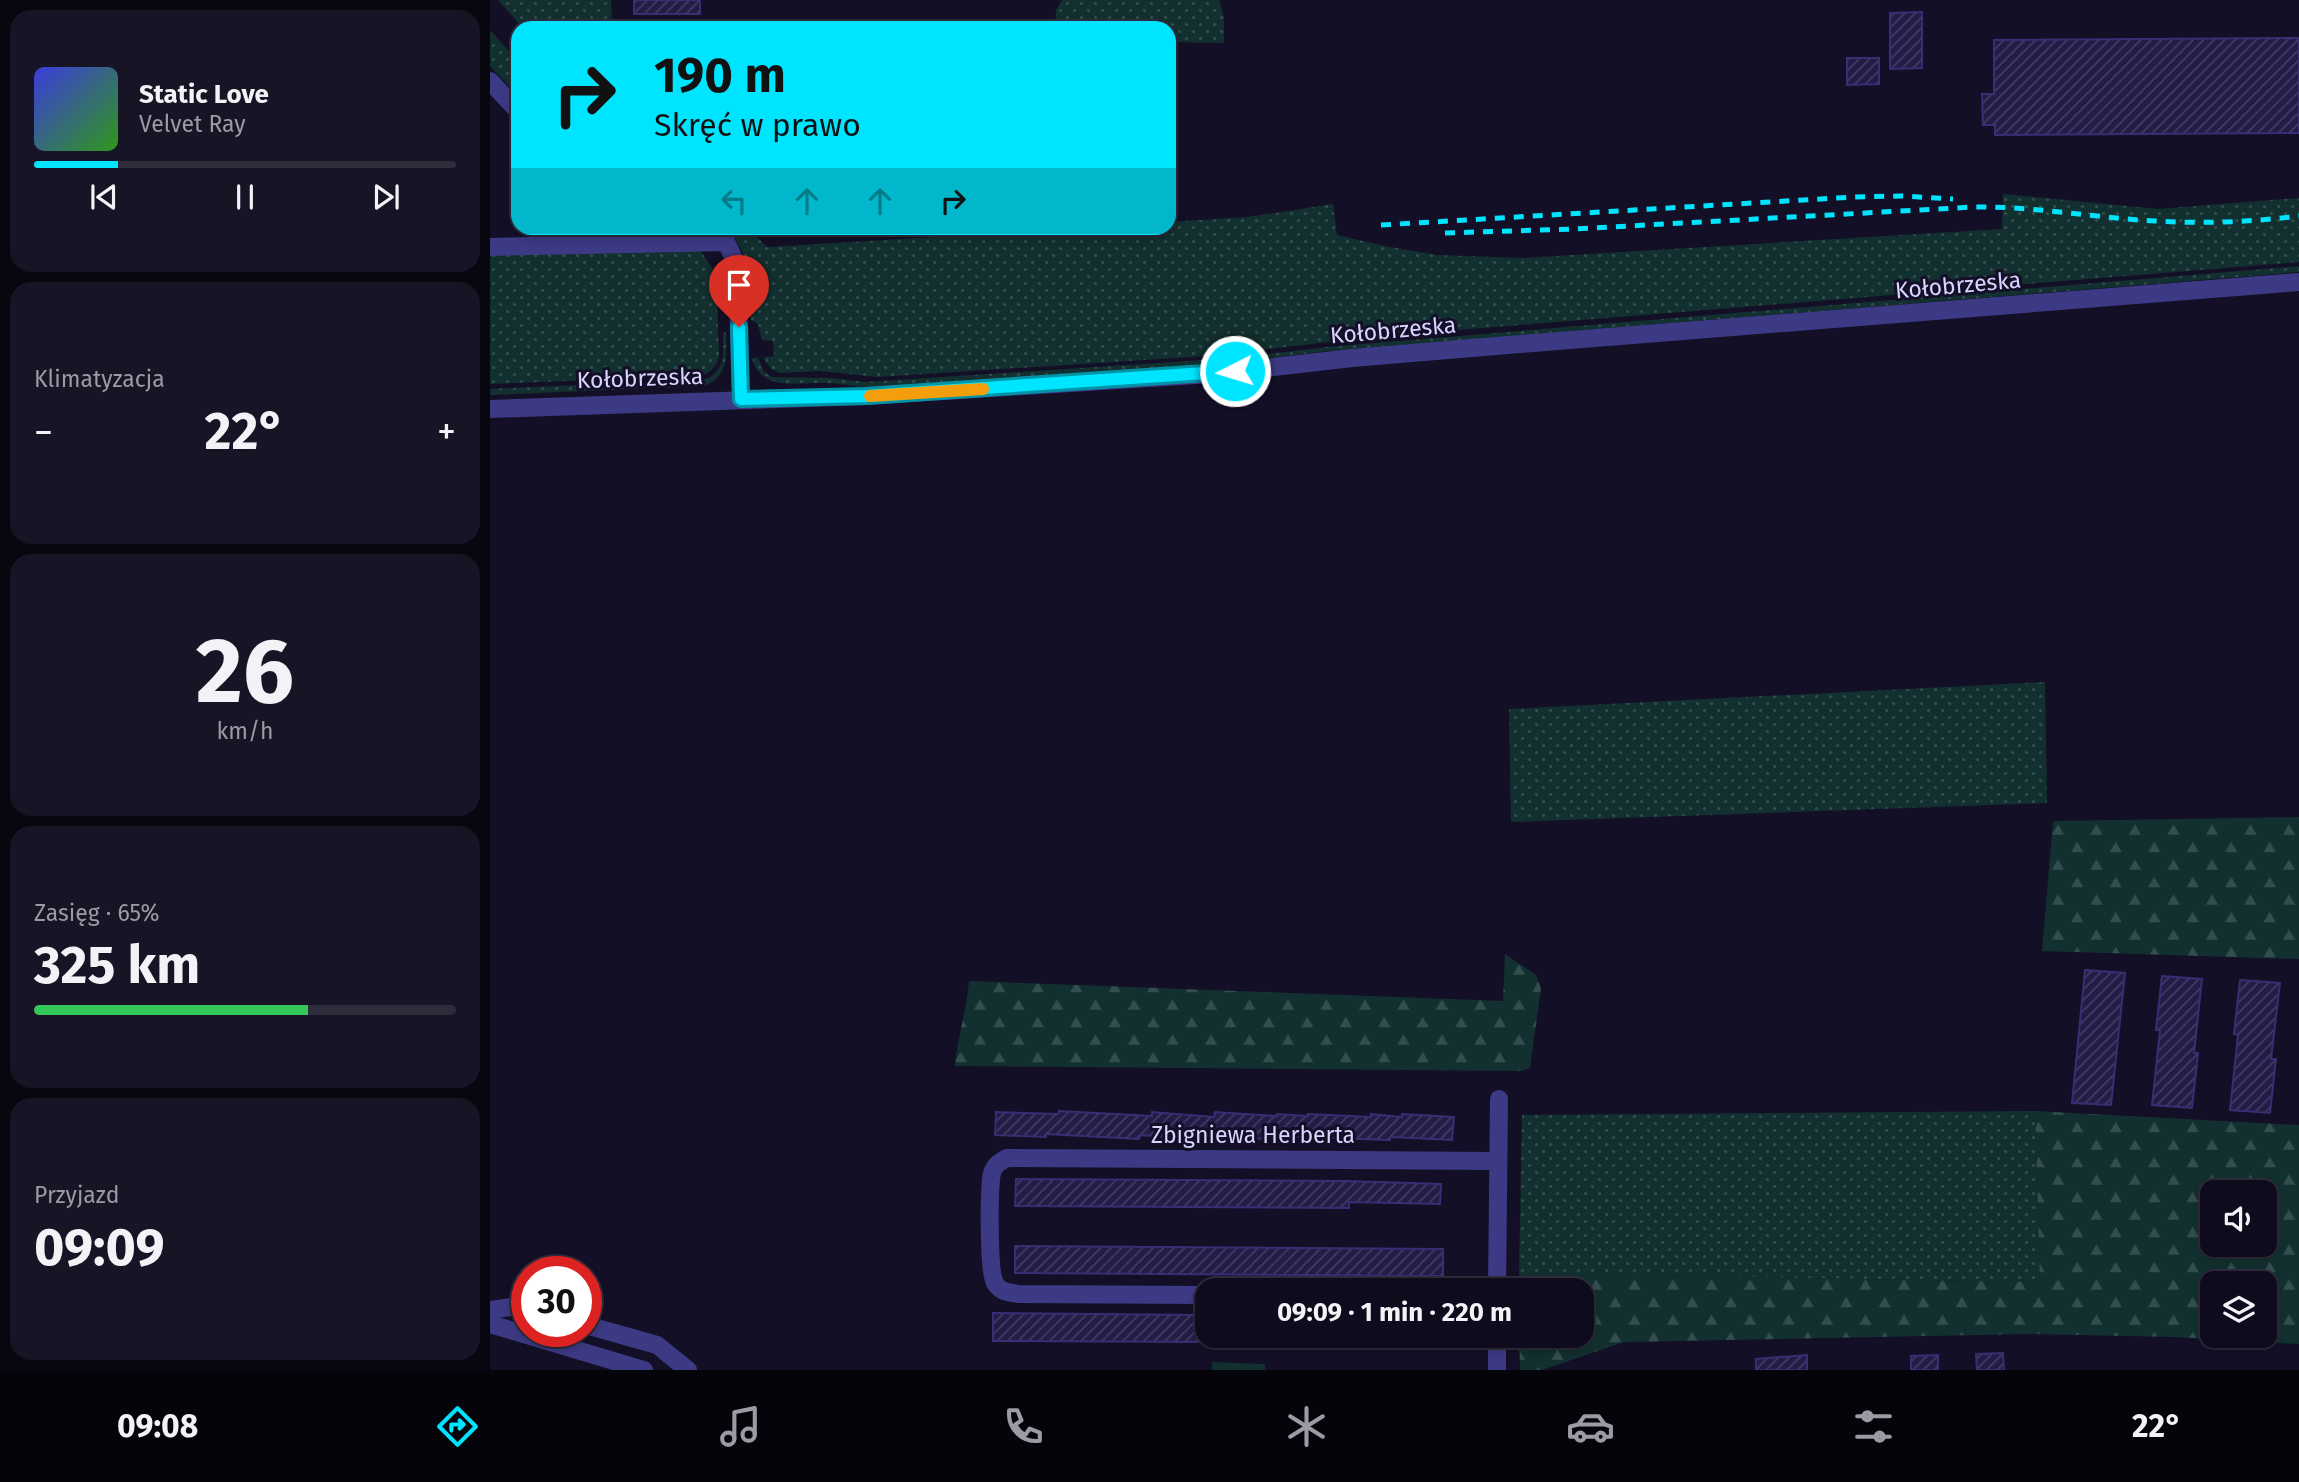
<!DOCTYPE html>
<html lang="pl">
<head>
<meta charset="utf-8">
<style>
  :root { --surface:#0e0b1c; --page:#171425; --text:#f1f3f6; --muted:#9b9ba3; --line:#2e2b3b; --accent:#00e5ff }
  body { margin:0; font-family:"Fira Sans",sans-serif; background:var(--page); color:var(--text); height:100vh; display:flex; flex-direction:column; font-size:26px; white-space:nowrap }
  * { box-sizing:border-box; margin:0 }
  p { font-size:23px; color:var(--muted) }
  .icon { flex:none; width:38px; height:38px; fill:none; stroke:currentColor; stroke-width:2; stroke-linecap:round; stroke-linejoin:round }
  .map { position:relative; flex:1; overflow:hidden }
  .details { display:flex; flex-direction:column; gap:10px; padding:10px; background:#08060f; width:490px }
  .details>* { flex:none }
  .guide { position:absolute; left:21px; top:21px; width:665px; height:214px; border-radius:21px; box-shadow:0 4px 10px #0003,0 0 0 2px var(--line); background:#00e5ff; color:#111; overflow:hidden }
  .controls { position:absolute; left:1710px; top:1180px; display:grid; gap:14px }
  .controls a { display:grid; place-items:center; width:77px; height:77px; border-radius:14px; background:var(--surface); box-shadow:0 4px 10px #0003,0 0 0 2px var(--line); font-size:35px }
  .speed { position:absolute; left:21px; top:1256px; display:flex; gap:14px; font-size:35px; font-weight:700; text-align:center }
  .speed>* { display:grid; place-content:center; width:91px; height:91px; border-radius:50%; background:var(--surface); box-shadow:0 4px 10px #0003,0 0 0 2px var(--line); line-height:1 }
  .speed .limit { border:10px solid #d22; background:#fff; color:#111 }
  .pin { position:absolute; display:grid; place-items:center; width:60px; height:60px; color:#fff; margin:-72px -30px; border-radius:50% 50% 50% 0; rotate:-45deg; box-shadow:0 0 7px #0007 }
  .pin .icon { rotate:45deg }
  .me { position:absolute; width:77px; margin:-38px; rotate:265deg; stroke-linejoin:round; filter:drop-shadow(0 0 5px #0008) }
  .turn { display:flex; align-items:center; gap:24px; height:147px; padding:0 28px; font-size:32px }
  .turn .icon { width:91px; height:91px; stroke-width:2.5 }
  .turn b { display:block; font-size:49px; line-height:60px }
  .lanes { display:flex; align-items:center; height:66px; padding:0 28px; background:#0003; justify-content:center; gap:35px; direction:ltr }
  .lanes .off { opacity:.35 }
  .big { font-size:52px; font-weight:700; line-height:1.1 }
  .details .card { flex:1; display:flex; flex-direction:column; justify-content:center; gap:10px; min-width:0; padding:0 24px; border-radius:21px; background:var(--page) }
  .details .dial { align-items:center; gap:0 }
  .dial b { font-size:91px; line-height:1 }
  .song { display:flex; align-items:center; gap:21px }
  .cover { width:84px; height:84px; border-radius:10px; background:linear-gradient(135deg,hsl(240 70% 55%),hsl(110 70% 35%)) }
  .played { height:7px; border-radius:4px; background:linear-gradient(90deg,var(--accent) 20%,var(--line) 20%) }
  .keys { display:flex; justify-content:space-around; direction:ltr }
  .heat { display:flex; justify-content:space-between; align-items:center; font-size:38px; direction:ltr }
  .charge { height:10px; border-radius:5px; background:linear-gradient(90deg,#34c759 65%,var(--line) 0) }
  .trip { position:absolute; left:705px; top:1278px; width:399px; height:70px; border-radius:21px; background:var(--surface); box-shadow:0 4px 10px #0003,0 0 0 2px var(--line); font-weight:700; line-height:70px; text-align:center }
  .tabs { display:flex; height:112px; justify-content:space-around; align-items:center; background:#06040b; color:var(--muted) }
  .tabs .icon { width:49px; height:49px }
  .tabs .on { color:var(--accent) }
  .tabs b { font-size:32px; color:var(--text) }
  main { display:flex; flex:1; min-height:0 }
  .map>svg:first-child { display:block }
  .grass { fill:url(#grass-dots) }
  .forest { fill:url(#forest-firs); fill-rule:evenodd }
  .park { fill:#12302f }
  .building { fill:url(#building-hatch); stroke:#3b2d73; stroke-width:2 }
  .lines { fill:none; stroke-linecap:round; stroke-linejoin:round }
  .minor { stroke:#3d3a85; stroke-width:18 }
  .rail { stroke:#00e5ff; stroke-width:5; stroke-dasharray:10 9; stroke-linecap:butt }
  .route-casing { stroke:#0095a6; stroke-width:18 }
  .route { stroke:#00e5ff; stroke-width:12 }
  .slow { stroke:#f59e0b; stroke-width:12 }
  .labels { text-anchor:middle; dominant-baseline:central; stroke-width:6; stroke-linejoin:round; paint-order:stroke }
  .street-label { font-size:23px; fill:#d9d4ff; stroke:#130f26 }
</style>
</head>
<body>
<main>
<section class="details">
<div class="card">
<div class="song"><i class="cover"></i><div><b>Static Love</b><p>Velvet Ray</p></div></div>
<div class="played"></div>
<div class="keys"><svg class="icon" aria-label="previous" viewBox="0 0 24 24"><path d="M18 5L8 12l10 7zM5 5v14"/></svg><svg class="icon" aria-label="pause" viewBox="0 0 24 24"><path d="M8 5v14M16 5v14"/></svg><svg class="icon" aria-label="next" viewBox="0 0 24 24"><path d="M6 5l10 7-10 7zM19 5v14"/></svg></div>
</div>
<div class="card"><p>Klimatyzacja</p>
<div class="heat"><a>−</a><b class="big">22°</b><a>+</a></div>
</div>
<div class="card dial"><b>26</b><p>km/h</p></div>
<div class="card"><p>Zasięg · 65%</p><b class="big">325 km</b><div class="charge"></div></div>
<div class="card"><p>Przyjazd</p><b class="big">09:09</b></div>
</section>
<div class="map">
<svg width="1809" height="1370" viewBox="0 0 1809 1370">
  <defs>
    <pattern id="grass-dots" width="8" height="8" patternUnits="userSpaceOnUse" patternTransform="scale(1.75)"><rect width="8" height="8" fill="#12302f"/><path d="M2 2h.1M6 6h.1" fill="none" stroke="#344d4e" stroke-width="1.8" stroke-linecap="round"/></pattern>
    <pattern id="forest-firs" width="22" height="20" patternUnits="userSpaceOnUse" patternTransform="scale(1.75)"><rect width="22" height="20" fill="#12302f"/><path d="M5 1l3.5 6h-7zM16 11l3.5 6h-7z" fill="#344d4e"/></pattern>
    <pattern id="building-hatch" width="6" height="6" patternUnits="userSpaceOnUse" patternTransform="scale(1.75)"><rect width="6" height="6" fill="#241b47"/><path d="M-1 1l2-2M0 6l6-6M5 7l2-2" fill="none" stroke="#433b63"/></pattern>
  </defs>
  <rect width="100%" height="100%" fill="#130f26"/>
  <!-- grass -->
  <g class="grass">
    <path d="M 8,0 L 121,0 L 122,28 L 33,28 Z"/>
    <path d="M 572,0 L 729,0 L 734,17 L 734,43 L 679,42 L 679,28 L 565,28 L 566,10 Z"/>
    <path d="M 0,30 L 28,61 L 28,96 L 0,66 Z"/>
    <path d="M 1513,194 L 1668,209 L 1809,198 L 1809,262 L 882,337 L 717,356 L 388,377 L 330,371 L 290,373 L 281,369 L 273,357 L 284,356 L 283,341 L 272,340 L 268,324 L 261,320 C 261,283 262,258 237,228 L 258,228 L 277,247 L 594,228 L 679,228 L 679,222 L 758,217 L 843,204 L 847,235 L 895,246 L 947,255 L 1032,258 L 1512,229 Z"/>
    <path d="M 210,250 L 226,274 L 229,356 C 226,368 220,374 208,376 L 0,384 L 0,255 Z"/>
    <path d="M 1809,266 L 1809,272 L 924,344 L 838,351 L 706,367 L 374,387 C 361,386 348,383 335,383 C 309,382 271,392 262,358 L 268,357 L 274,372 L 282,377 L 340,378 L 376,382 L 744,358 L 837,347 Z"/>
    <path d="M 236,332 C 237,355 239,375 215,386 L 0,395 L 0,389 L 216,379 C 236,370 233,353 233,334 Z"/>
    <path d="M 1555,682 L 1557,803 L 1021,822 L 1019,709 Z"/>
    <path d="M 1545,1111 L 1550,1282 L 1029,1273 L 1032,1115 Z"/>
  </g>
  <!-- forest -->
  <g class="forest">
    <path d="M 1809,817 L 1809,959 L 1552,951 L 1563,821 Z"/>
    <path d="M 1015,954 L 1046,975 L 1051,988 L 1040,1068 L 1032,1071 L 465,1066 C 467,1038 477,1010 479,981 L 1013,1001 Z"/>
    <path d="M 1545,1111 L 1809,1125 L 1809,1344 L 1685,1337 L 1539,1334 L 1134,1342 L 1052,1370 L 1030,1370 L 1029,1335 L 1092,1335 L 1092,1290 L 1029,1290 L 1029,1273 L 1550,1282 ZM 1722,1192 L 1774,1192 L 1774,1244 L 1722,1244 ZM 1722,1283 L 1774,1283 L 1774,1335 L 1722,1335 Z"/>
  </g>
  <!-- park -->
  <path class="park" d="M 722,1362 L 775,1364 L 775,1370 L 722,1370 Z"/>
  <!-- building -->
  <g class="building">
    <rect x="144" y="0" width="66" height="14"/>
    <path d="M 1432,12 L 1432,68 L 1400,69 L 1400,13 Z"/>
    <path d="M 1809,38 L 1809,133 L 1505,135 L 1505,125 L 1493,125 L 1492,94 L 1504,94 L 1504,40 Z"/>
    <path d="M 1357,58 L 1389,58 L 1389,84 L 1357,85 Z"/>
    <path d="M 1595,970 L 1635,973 L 1621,1105 L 1582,1103 Z"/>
    <path d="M 1672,976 L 1712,979 L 1704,1053 L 1708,1053 L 1702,1108 L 1662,1105 L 1670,1030 L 1666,1030 Z"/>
    <path d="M 1750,980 L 1790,983 L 1781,1059 L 1786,1059 L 1780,1113 L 1740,1110 L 1748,1035 L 1744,1034 Z"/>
    <path d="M 569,1111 L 662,1116 L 662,1112 L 724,1117 L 725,1112 L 787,1116 L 787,1114 L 818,1116 L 818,1114 L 881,1117 L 881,1114 L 912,1117 L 912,1114 L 964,1117 L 962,1140 L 900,1137 L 900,1140 L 806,1137 L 806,1139 L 774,1137 L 774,1139 L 711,1135 L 711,1140 L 650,1135 L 649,1139 L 556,1134 L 556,1137 L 505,1135 L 506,1112 L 568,1114 Z"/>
    <path d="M 526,1179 L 856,1181 L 951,1184 L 950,1204 L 859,1202 L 859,1208 L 525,1206 Z"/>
    <path d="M 525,1246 L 953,1249 L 953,1276 L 525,1273 Z"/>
    <path d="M 503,1313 L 712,1315 L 712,1342 L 503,1341 Z"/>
    <path d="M 1513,1353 L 1514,1370 L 1487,1370 L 1486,1354 Z"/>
    <path d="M 1317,1355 L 1317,1370 L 1266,1370 L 1266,1359 Z"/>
    <path d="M 1448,1355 L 1448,1370 L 1421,1370 L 1421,1356 Z"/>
  </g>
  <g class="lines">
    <!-- minor -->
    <g class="minor">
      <path d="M 0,81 L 28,111"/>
      <path d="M 136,228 L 151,244"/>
      <path d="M 89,245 L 94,228"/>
      <path d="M 0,247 L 236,242 L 247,265 L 251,399"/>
      <path d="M 0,409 L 376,396 L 722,374 L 862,358 L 1018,345 L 1809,282"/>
      <path d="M 1007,1290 L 1009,1099"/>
      <path d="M 718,1295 L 528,1294 C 518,1292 510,1292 505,1283 C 498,1271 499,1188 502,1173 C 505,1164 510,1162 517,1158 L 1008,1161"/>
      <path d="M 0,1310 L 27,1306 L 37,1309"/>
      <path d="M 0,1324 L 154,1370"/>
      <path d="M 96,1325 L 167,1345 L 198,1370"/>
      <path d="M 1007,1370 L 1007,1335"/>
    </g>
    <!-- rail -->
    <g class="rail">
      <path d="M 891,225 L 1364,197 L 1412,196 L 1463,199"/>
      <path d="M 955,233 L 1084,229 L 1484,207 C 1545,206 1605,218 1665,221 C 1713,224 1762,222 1809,216"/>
    </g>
  </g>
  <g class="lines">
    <defs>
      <path id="route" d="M 249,327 L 251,399 L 376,396 L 745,371"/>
    </defs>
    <!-- route casing -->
    <use href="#route" class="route-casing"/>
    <!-- route -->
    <use href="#route" class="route"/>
    <!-- slow -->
    <path class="slow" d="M 380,396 L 493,389"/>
  </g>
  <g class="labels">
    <!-- street labels -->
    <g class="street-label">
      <text transform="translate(1468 285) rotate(-5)">Kołobrzeska</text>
      <text transform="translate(903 330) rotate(-5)">Kołobrzeska</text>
      <text transform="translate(150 378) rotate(-2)">Kołobrzeska</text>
      <text x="763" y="1135">Zbigniewa Herberta</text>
    </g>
  </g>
</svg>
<div class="controls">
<a><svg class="icon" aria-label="sound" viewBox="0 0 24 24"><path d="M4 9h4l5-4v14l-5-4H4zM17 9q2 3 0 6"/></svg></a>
<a><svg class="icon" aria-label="layers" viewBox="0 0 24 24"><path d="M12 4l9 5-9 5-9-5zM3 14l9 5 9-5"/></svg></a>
</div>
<div class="speed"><div class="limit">30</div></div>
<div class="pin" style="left:249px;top:327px;background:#d93025"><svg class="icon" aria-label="arrive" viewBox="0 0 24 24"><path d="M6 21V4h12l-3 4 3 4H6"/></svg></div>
<svg class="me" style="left:745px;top:371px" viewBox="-20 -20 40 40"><circle r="17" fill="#00e5ff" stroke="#fff" stroke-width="3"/><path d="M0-11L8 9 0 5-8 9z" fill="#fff"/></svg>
<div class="trip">09:09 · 1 min · 220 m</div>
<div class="guide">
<div class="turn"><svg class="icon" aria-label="right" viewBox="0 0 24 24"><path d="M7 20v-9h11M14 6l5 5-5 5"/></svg><div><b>190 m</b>Skręć w prawo</div></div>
<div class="lanes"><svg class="icon off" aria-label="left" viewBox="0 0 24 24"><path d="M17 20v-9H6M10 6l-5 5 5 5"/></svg><svg class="icon off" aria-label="ahead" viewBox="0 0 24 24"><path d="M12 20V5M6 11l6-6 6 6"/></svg><svg class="icon off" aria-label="ahead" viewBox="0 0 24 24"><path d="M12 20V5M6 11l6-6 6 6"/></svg><svg class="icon" aria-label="right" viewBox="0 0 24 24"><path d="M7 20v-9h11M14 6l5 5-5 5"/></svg></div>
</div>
</div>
</main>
<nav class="tabs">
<b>09:08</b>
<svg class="icon on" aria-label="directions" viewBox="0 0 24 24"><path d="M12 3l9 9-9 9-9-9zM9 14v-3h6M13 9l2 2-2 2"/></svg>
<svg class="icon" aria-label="music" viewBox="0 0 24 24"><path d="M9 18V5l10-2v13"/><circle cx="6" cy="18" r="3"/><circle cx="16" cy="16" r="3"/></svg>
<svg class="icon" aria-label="phone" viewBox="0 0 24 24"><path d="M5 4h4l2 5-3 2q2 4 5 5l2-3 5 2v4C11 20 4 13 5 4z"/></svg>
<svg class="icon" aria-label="climate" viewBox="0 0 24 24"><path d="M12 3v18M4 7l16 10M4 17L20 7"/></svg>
<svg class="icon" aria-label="car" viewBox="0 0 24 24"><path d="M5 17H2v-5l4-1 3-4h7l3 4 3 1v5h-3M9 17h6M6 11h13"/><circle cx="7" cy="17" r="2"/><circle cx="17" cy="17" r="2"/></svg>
<svg class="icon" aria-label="filters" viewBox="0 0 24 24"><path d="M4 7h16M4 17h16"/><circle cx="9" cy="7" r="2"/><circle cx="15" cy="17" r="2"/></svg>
<b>22°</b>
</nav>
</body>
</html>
